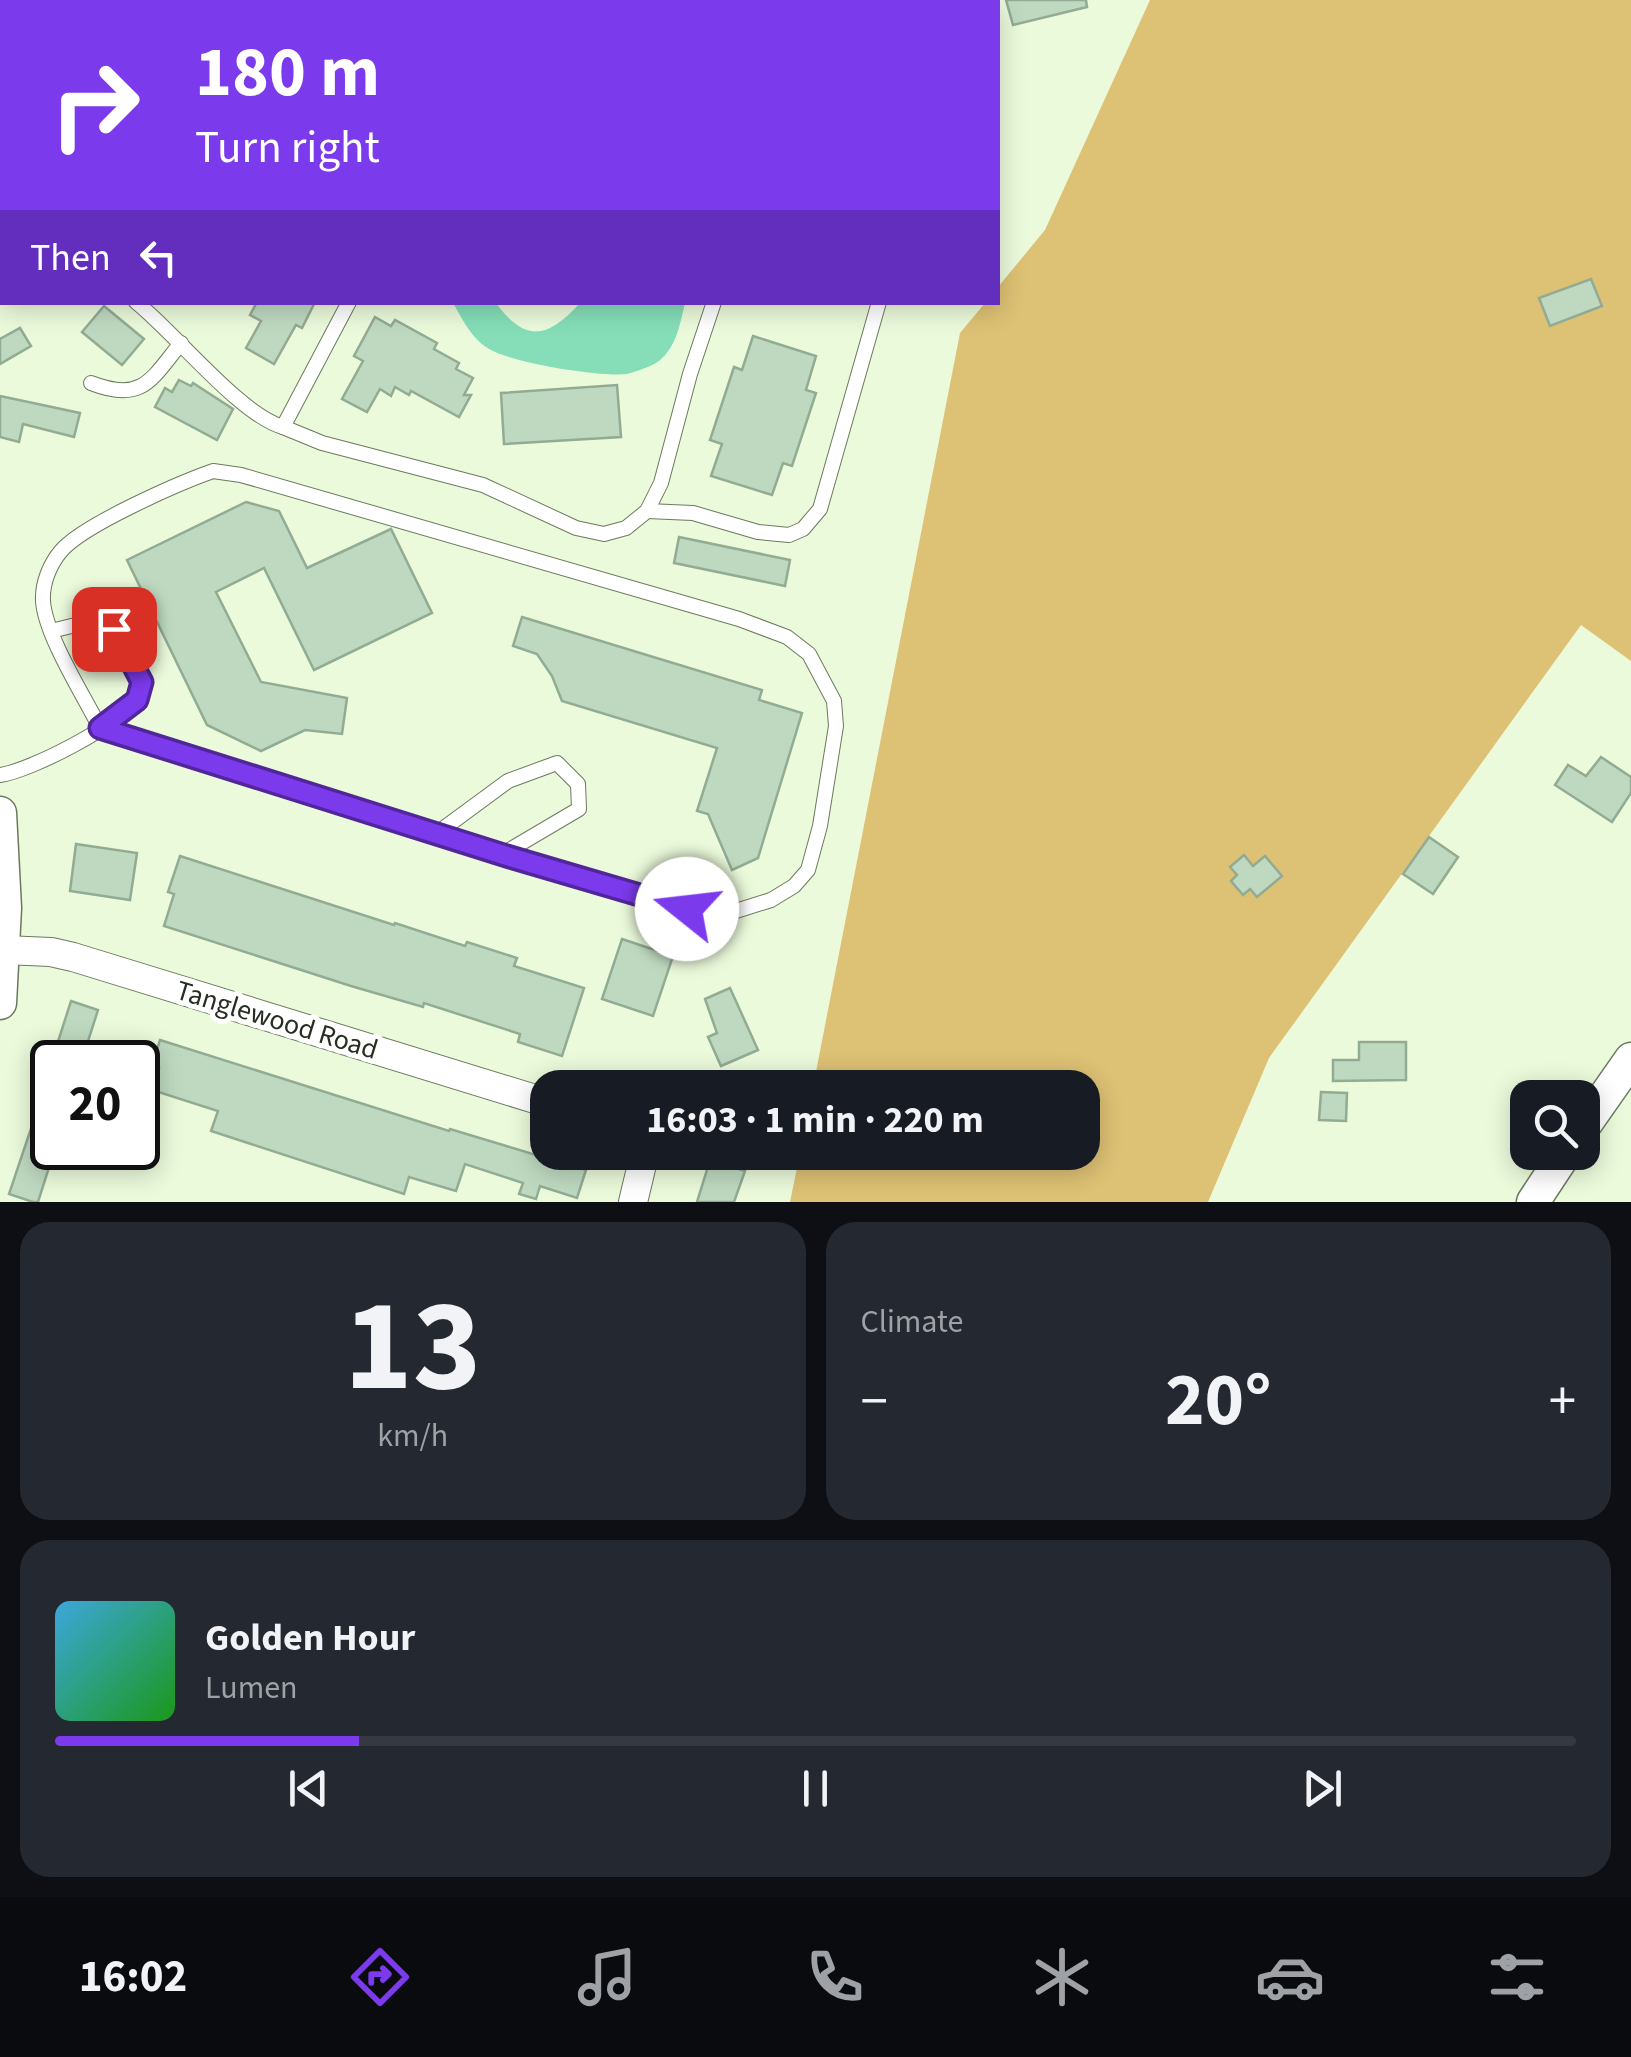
<!DOCTYPE html>
<html lang="en">
<head>
<meta charset="utf-8">
<style>
  :root { --surface:#171b24; --page:#242831; --text:#f1f3f6; --muted:#9ea1a6; --line:#363941; --accent:#7c3aed }
  body { margin:0; font-family:"Source Sans 3",sans-serif; background:var(--page); color:var(--text); height:100vh; display:flex; flex-direction:column; font-size:38px; white-space:nowrap }
  * { box-sizing:border-box; margin:0 }
  p { font-size:32px; color:var(--muted) }
  .icon { flex:none; width:55px; height:55px; fill:none; stroke:currentColor; stroke-width:2; stroke-linecap:round; stroke-linejoin:round }
  .map { position:relative; height:1202px; overflow:hidden }
  .side { display:flex; flex-direction:column; gap:20px; padding:20px; background:#0d0f14; flex:1 }
  .side>* { flex:none }
  .top-card { position:absolute; left:0px; top:0px; width:1000px; height:305px; box-shadow:0 5px 25px #0003; background:#7c3aed; color:#fff; overflow:hidden }
  .controls { position:absolute; left:1510px; top:1080px; display:grid; gap:20px }
  .controls a { display:grid; place-items:center; width:90px; height:90px; border-radius:20px; background:var(--surface); box-shadow:0 5px 25px #0003; font-size:50px }
  .speed { position:absolute; left:30px; top:1040px; display:flex; gap:20px; font-size:50px; font-weight:700; text-align:center }
  .speed>* { display:grid; place-content:center; width:130px; height:130px; border-radius:50%; background:var(--surface); box-shadow:0 5px 25px #0003; line-height:1 }
  .speed .limit { border:5px solid #111; border-radius:15px; background:#fff; color:#111 }
  .pin { position:absolute; display:grid; place-items:center; width:85px; height:85px; color:#fff; margin:-42px; border-radius:20px; box-shadow:0 5px 15px #0006 }
  .me { position:absolute; width:110px; margin:-55px; rotate:286deg; stroke-linejoin:round; filter:drop-shadow(0 0 8px #0008) }
  .turn { display:flex; align-items:center; gap:35px; height:210px; padding:0 30px; font-size:45px }
  .turn .icon { width:130px; height:130px; stroke-width:2.5 }
  .turn b { display:block; font-size:70px; line-height:85px }
  .then { display:flex; align-items:center; height:95px; padding:0 30px; background:#0003; gap:20px; font-size:38px }
  .big { font-size:75px; font-weight:700; line-height:1.1 }
  .side .tile { flex:1; display:flex; flex-direction:column; justify-content:center; gap:15px; min-width:0; padding:0 35px; border-radius:30px; background:var(--page) }
  .side .dial { align-items:center; gap:0 }
  .dial b { font-size:130px; line-height:1 }
  .song { display:flex; align-items:center; gap:30px }
  .cover { width:120px; height:120px; border-radius:15px; background:linear-gradient(135deg,hsl(200 70% 55%),hsl(120 70% 35%)) }
  .played { height:10px; border-radius:5px; background:linear-gradient(90deg,var(--accent) 20%,var(--line) 20%) }
  .keys { display:flex; justify-content:space-around; direction:ltr }
  .heat { display:flex; justify-content:space-between; align-items:center; font-size:55px; direction:ltr }
  .side .tiles { flex:1; display:grid; gap:20px; grid-template-columns:1fr 1fr }
  .tile:last-child { grid-column:span 2 }
  .trip { position:absolute; left:530px; top:1070px; width:570px; height:100px; border-radius:30px; background:var(--surface); box-shadow:0 5px 25px #0003; font-weight:700; line-height:100px; text-align:center }
  .tab-bar { display:flex; height:160px; justify-content:space-around; align-items:center; background:#090b0e; color:var(--muted) }
  .tab-bar .icon { width:70px; height:70px }
  .tab-bar .selected { color:var(--accent) }
  .tab-bar b { font-size:45px; color:var(--text) }
  .map>svg:first-child { display:block }
  .forest { fill:#ddc174 }
  .water { fill:#85deb8 }
  .building { fill:#bfd9c0; stroke:#92ab93; stroke-width:2.5 }
  .lines { fill:none; stroke-linecap:round; stroke-linejoin:round }
  .service-casing { stroke:#6d795e; stroke-width:16 }
  .minor-casing { stroke:#6d795e; stroke-width:30 }
  .tertiary-casing { stroke:#6d795e; stroke-width:35 }
  .service { stroke:#fff; stroke-width:14 }
  .minor { stroke:#fff; stroke-width:28 }
  .tertiary { stroke:#fff; stroke-width:32 }
  .route-casing { stroke:#51269a; stroke-width:25 }
  .route { stroke:#7c3aed; stroke-width:18 }
  .labels { text-anchor:middle; dominant-baseline:central; stroke-width:10; stroke-linejoin:round; paint-order:stroke }
  .street-label { font-size:28px; fill:#272d21; stroke:#fff }
</style>
</head>
<body>
<div class="map">
<svg width="1631" height="1202" viewBox="0 0 1631 1202">
  <rect width="100%" height="100%" fill="#ebfadb"/>
  <!-- forest -->
  <path class="forest" d="M 1150,0 L 1631,0 L 1631,661 L 1581,625 L 1269,1058 L 1208,1202 L 790,1202 L 800,1153 L 1082,1152 L 1082,1088 L 813,1087 L 960,333 L 985,303 L 998,302 L 998,287 L 1045,230 Z"/>
  <!-- water -->
  <path class="water" d="M 453,303 L 496,303 C 526,344 548,338 580,303 L 685,303 C 680,324 676,350 656,363 C 649,367 635,372 627,374 C 599,377 515,363 491,350 C 472,340 463,320 453,303 Z"/>
  <!-- building -->
  <g class="building">
    <path d="M 1006,0 L 1086,0 L 1087,7 L 1013,25 Z"/>
    <path d="M 1591,279 L 1602,306 L 1550,326 L 1539,298 Z"/>
    <path d="M 257,302 L 315,302 L 302,328 L 296,325 L 274,364 L 246,348 L 261,321 L 250,315 Z"/>
    <path d="M 104,306 L 144,339 L 122,365 L 82,332 Z"/>
    <path d="M 375,317 L 391,326 L 395,320 L 437,343 L 434,349 L 459,363 L 456,369 L 473,378 L 464,395 L 471,395 L 459,417 L 411,391 L 409,395 L 395,387 L 391,396 L 380,389 L 367,412 L 342,399 L 363,361 L 354,356 Z"/>
    <path d="M 20,328 L 31,346 L 0,364 L 0,339 Z"/>
    <path d="M 753,336 L 816,356 L 806,390 L 816,393 L 792,466 L 783,463 L 772,495 L 711,476 L 722,444 L 710,440 L 734,367 L 742,370 Z"/>
    <path d="M 179,380 L 191,386 L 193,383 L 233,409 L 217,440 L 155,407 L 165,388 L 172,392 Z"/>
    <path d="M 617,385 L 621,437 L 504,444 L 501,393 Z"/>
    <path d="M 0,396 L 80,413 L 74,437 L 23,424 L 19,442 L 0,437 Z"/>
    <path d="M 246,502 L 279,511 L 307,568 L 391,529 L 432,613 L 314,670 L 264,568 L 216,592 L 261,682 L 347,698 L 342,734 L 305,730 L 261,751 L 207,725 L 127,560 Z"/>
    <path d="M 679,537 L 790,560 L 785,586 L 674,563 Z"/>
    <path d="M 522,617 L 762,690 L 759,700 L 802,713 L 758,858 L 732,870 L 708,814 L 697,811 L 717,748 L 562,701 L 552,676 L 537,654 L 513,646 Z"/>
    <path d="M 1601,757 L 1631,777 L 1631,793 L 1612,822 L 1555,785 L 1568,765 L 1586,776 Z"/>
    <path d="M 1429,837 L 1458,857 L 1433,894 L 1403,874 Z"/>
    <path d="M 76,844 L 137,853 L 130,900 L 70,891 Z"/>
    <path d="M 1244,855 L 1253,866 L 1265,856 L 1282,876 L 1257,897 L 1250,889 L 1243,895 L 1231,881 L 1237,875 L 1230,867 Z"/>
    <path d="M 180,856 L 394,925 L 395,923 L 465,946 L 467,942 L 517,958 L 514,966 L 584,988 L 562,1056 L 518,1042 L 520,1034 L 424,1003 L 423,1007 L 351,986 L 164,926 L 174,894 L 168,892 Z"/>
    <path d="M 622,939 L 673,956 L 653,1016 L 602,999 Z"/>
    <path d="M 730,988 L 758,1050 L 721,1066 L 708,1037 L 717,1033 L 705,999 Z"/>
    <path d="M 71,1001 L 98,1010 L 82,1060 L 55,1051 Z"/>
    <path d="M 160,1040 L 449,1131 L 450,1129 L 586,1170 L 577,1198 L 540,1186 L 536,1199 L 519,1194 L 523,1183 L 465,1164 L 456,1191 L 409,1177 L 404,1194 L 211,1131 L 218,1111 L 152,1090 L 159,1068 L 152,1066 Z"/>
    <path d="M 1359,1042 L 1406,1042 L 1406,1080 L 1333,1081 L 1333,1060 L 1359,1060 Z"/>
    <path d="M 49,1075 L 52,1076 L 52,1158 L 38,1202 L 33,1202 L 9,1194 Z"/>
    <path d="M 1321,1092 L 1347,1093 L 1346,1121 L 1319,1120 Z"/>
    <path d="M 710,1160 L 745,1171 L 734,1202 L 697,1202 Z"/>
  </g>
  <g class="lines">
    <defs>
      <g id="service">
        <path d="M 39,2 L 40,0"/>
        <path d="M 0,246 L 2,246"/>
        <path d="M 136,302 C 175,333 240,415 283,427"/>
        <path d="M 349,302 L 283,427 L 322,443 L 483,485 L 576,528 L 604,534 L 626,528 L 647,511 L 661,483 L 690,374 L 714,302"/>
        <path d="M 91,383 C 142,403 151,380 181,343"/>
        <path d="M 213,471 L 241,475 L 739,619 L 787,637 L 809,654 L 834,701 L 836,726 L 820,826 L 808,870 L 794,886 L 771,900 L 720,916 L 501,855 L 100,728 C 84,696 45,635 43,601 C 42,583 50,564 61,551 C 83,525 179,483 213,471 Z"/>
        <path d="M 647,511 L 693,513 L 758,532 L 789,535 L 803,529 L 820,509 L 879,302"/>
        <path d="M 0,775 C 30,771 122,724 137,698 C 140,693 141,687 142,682 L 114,629 L 92,621 L 51,631"/>
        <path d="M 436,834 L 508,781 L 557,763 L 578,784 L 579,809 L 501,855"/>
      </g>
      <g id="minor">
        <path d="M 926,2 L 926,0"/>
        <path d="M 4,950 L 51,952 L 73,957 L 548,1103"/>
        <path d="M 633,1202 L 645,1152"/>
      </g>
      <g id="tertiary">
        <path d="M 0,813 L 5,908 L 0,1003"/>
        <path d="M 1582,1129 L 1631,1059"/>
        <path d="M 1533,1202 L 1566,1152"/>
      </g>
    </defs>
    <!-- service casing -->
    <use href="#service" class="service-casing"/>
    <!-- minor casing -->
    <use href="#minor" class="minor-casing"/>
    <!-- tertiary casing -->
    <use href="#tertiary" class="tertiary-casing"/>
    <!-- service -->
    <use href="#service" class="service"/>
    <!-- minor -->
    <use href="#minor" class="minor"/>
    <!-- tertiary -->
    <use href="#tertiary" class="tertiary"/>
  </g>
  <g class="lines">
    <defs>
      <path id="route" d="M 114,629 L 142,682 L 137,700 L 100,728 L 510,857 L 687,909"/>
    </defs>
    <!-- route casing -->
    <use href="#route" class="route-casing"/>
    <!-- route -->
    <use href="#route" class="route"/>
  </g>
  <g class="labels">
    <!-- street labels -->
    <g class="street-label">
      <text transform="translate(277 1020) rotate(17)">Tanglewood Road</text>
    </g>
  </g>
</svg>
<div class="controls">
<a><svg class="icon" aria-label="search" viewBox="0 0 24 24"><circle cx="10" cy="10" r="6"/><path d="M15 15l6 6"/></svg></a>
</div>
<div class="speed"><div class="limit">20</div></div>
<div class="pin" style="left:114px;top:629px;background:#d93025"><svg class="icon" aria-label="arrive" viewBox="0 0 24 24"><path d="M6 21V4h12l-3 4 3 4H6"/></svg></div>
<svg class="me" style="left:687px;top:909px" viewBox="-20 -20 40 40"><circle r="19" fill="#fff"/><path d="M0-13L10 11 0 6-10 11z" fill="#7c3aed"/></svg>
<div class="trip">16:03 · 1 min · 220 m</div>
<div class="top-card">
<div class="turn"><svg class="icon" aria-label="right" viewBox="0 0 24 24"><path d="M7 20v-9h11M14 6l5 5-5 5"/></svg><div><b>180 m</b>Turn right</div></div>
<div class="then">Then<svg class="icon" aria-label="left" viewBox="0 0 24 24"><path d="M17 20v-9H6M10 6l-5 5 5 5"/></svg></div>
</div>
</div>
<section class="side">
<div class="tiles">
<div class="tile dial"><b>13</b><p>km/h</p></div>
<div class="tile"><p>Climate</p>
<div class="heat"><a>−</a><b class="big">20°</b><a>+</a></div>
</div>
<div class="tile">
<div class="song"><i class="cover"></i><div><b>Golden Hour</b><p>Lumen</p></div></div>
<div class="played"></div>
<div class="keys"><svg class="icon" aria-label="previous" viewBox="0 0 24 24"><path d="M18 5L8 12l10 7zM5 5v14"/></svg><svg class="icon" aria-label="pause" viewBox="0 0 24 24"><path d="M8 5v14M16 5v14"/></svg><svg class="icon" aria-label="next" viewBox="0 0 24 24"><path d="M6 5l10 7-10 7zM19 5v14"/></svg></div>
</div>
</div>
</section>
<nav class="tab-bar">
<b>16:02</b>
<svg class="icon selected" aria-label="directions" viewBox="0 0 24 24"><path d="M12 3l9 9-9 9-9-9zM9 14v-3h6M13 9l2 2-2 2"/></svg>
<svg class="icon" aria-label="music" viewBox="0 0 24 24"><path d="M9 18V5l10-2v13"/><circle cx="6" cy="18" r="3"/><circle cx="16" cy="16" r="3"/></svg>
<svg class="icon" aria-label="phone" viewBox="0 0 24 24"><path d="M5 4h4l2 5-3 2q2 4 5 5l2-3 5 2v4C11 20 4 13 5 4z"/></svg>
<svg class="icon" aria-label="climate" viewBox="0 0 24 24"><path d="M12 3v18M4 7l16 10M4 17L20 7"/></svg>
<svg class="icon" aria-label="car" viewBox="0 0 24 24"><path d="M5 17H2v-5l4-1 3-4h7l3 4 3 1v5h-3M9 17h6M6 11h13"/><circle cx="7" cy="17" r="2"/><circle cx="17" cy="17" r="2"/></svg>
<svg class="icon" aria-label="filters" viewBox="0 0 24 24"><path d="M4 7h16M4 17h16"/><circle cx="9" cy="7" r="2"/><circle cx="15" cy="17" r="2"/></svg>
</nav>
</body>
</html>
